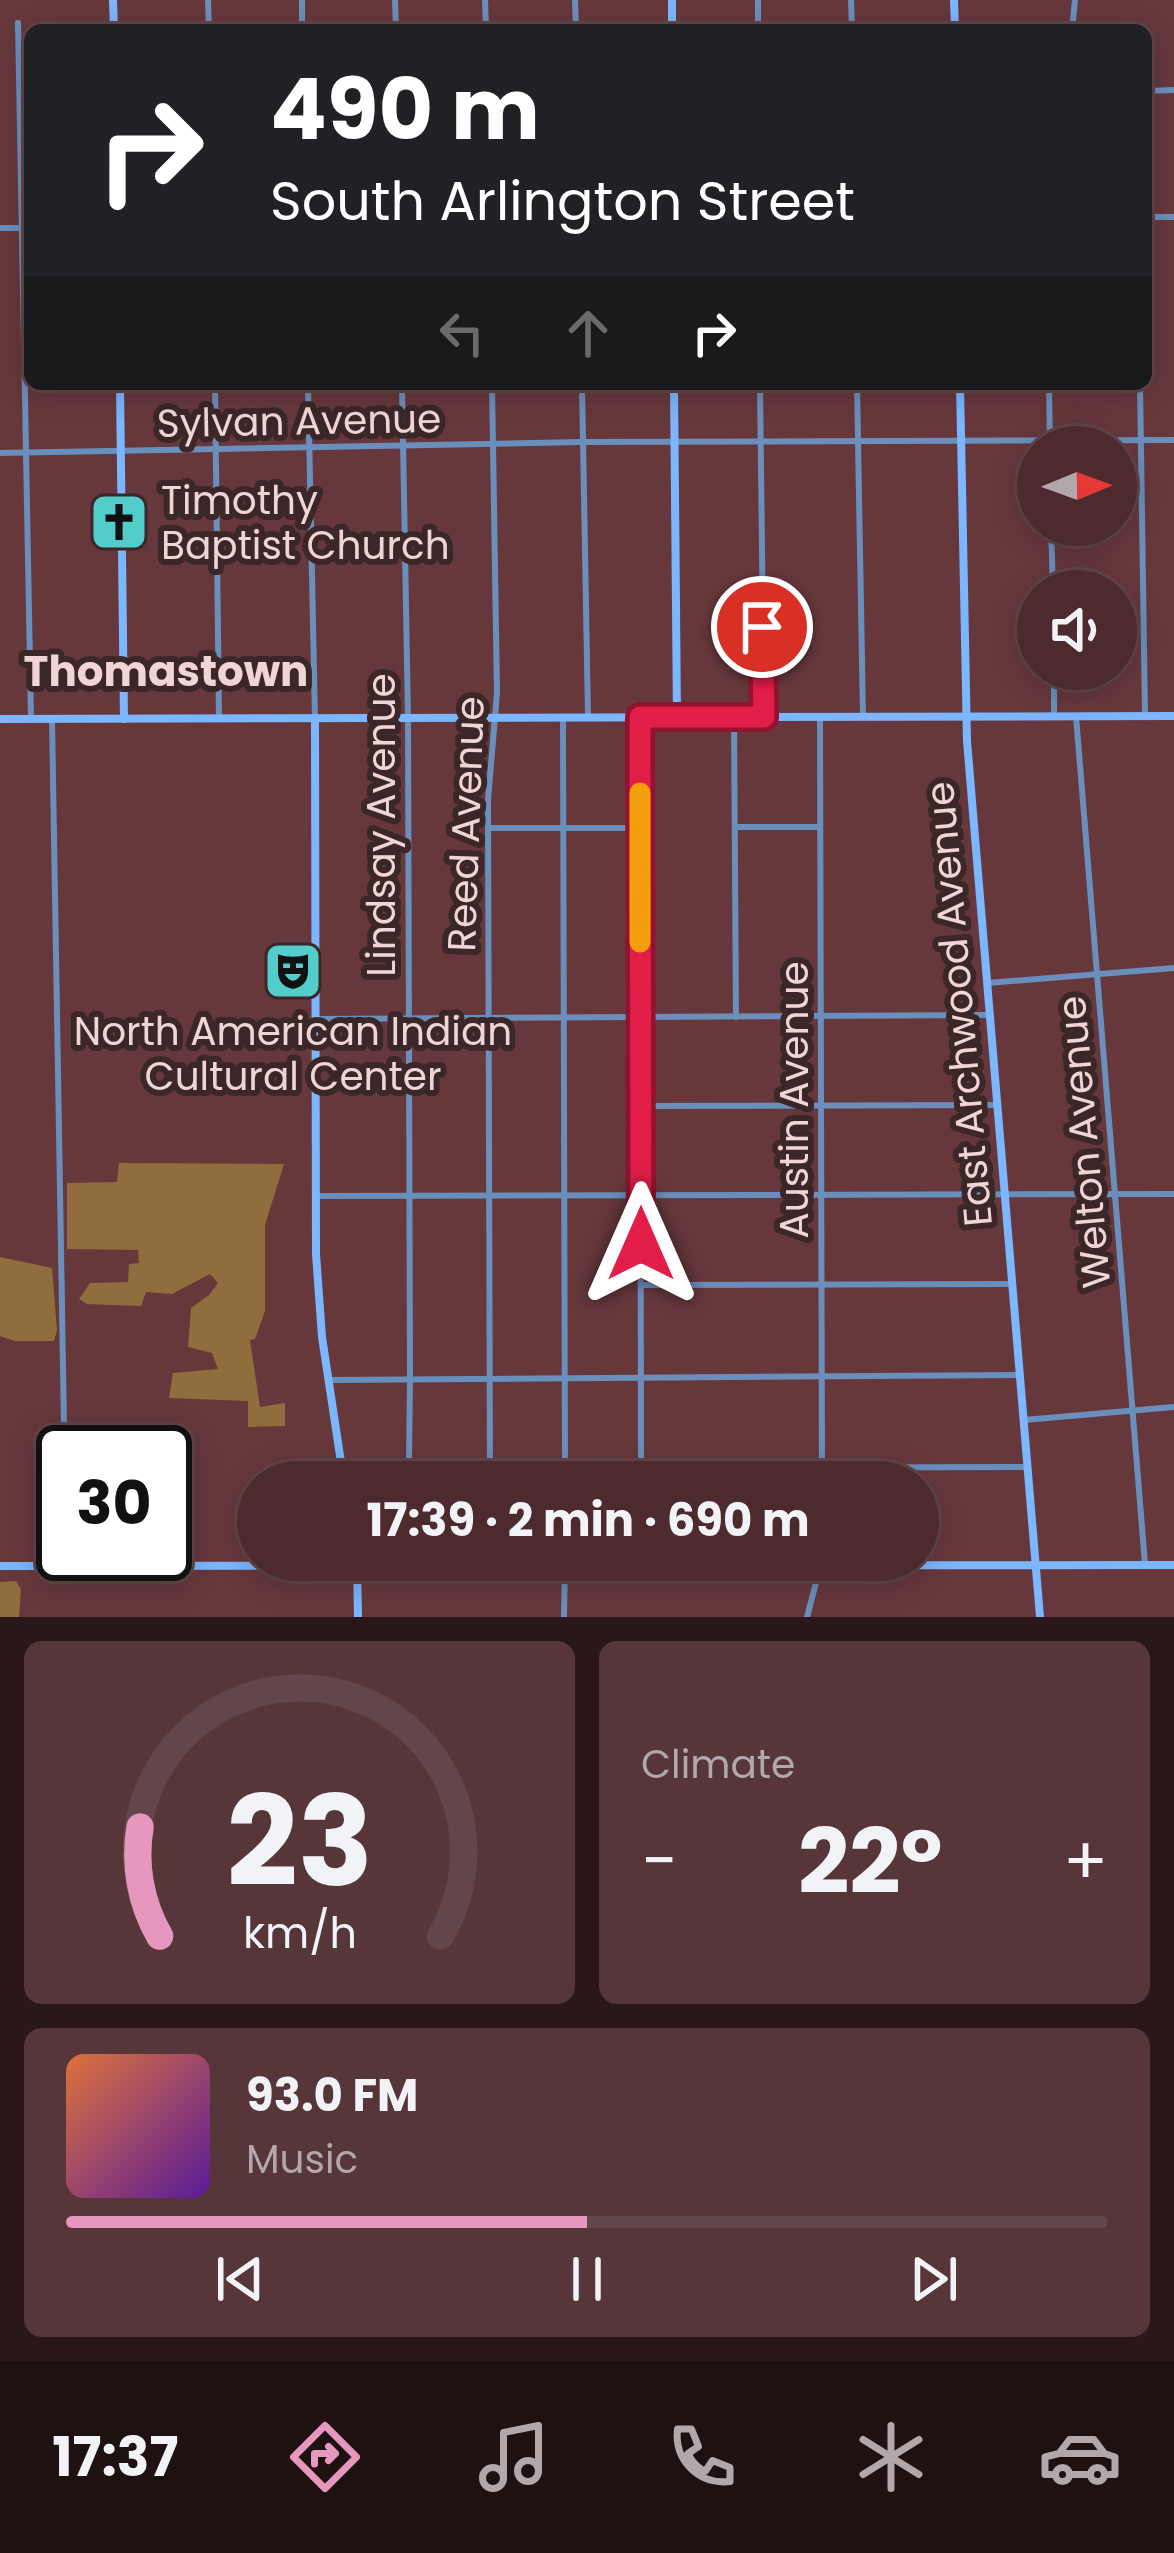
<!DOCTYPE html>
<html lang="en">
<head>
<meta charset="utf-8">
<style>
  :root { --surface:#4c2a2d; --page:#563639; --text:#f1f3f6; --muted:#b2a7aa; --line:#634649; --accent:#e797bd }
  body { margin:0; font-family:Poppins,sans-serif; background:var(--page); color:var(--text); height:100vh; display:flex; flex-direction:column; font-size:45px; white-space:nowrap }
  * { box-sizing:border-box; margin:0 }
  p { font-size:39px; color:var(--muted) }
  .icon { flex:none; width:66px; height:66px; fill:none; stroke:currentColor; stroke-width:2; stroke-linecap:round; stroke-linejoin:round }
  .map { position:relative; height:1617px; overflow:hidden }
  .side { display:flex; flex-direction:column; gap:24px; padding:24px; background:#2a1719; flex:1 }
  .side>* { flex:none }
  .banner { position:absolute; left:24px; top:24px; width:1128px; height:366px; border-radius:18px; box-shadow:0 6px 30px #0003,0 0 0 3px var(--line); background:#202124; color:#fff; overflow:hidden }
  .needle { width:78px; rotate:89deg }
  .tools { position:absolute; left:1017px; top:426px; display:grid; gap:24px }
  .tools a { display:grid; place-items:center; width:120px; height:120px; border-radius:50%; background:var(--surface); box-shadow:0 6px 30px #0003,0 0 0 3px var(--line); font-size:60px }
  .speed { position:absolute; left:36px; top:1425px; display:flex; gap:24px; font-size:60px; font-weight:700; text-align:center }
  .speed>* { display:grid; place-content:center; width:156px; height:156px; border-radius:50%; background:var(--surface); box-shadow:0 6px 30px #0003,0 0 0 3px var(--line); line-height:1 }
  .speed .limit { border:6px solid #111; border-radius:18px; background:#fff; color:#111 }
  .pin { position:absolute; display:grid; place-items:center; width:102px; height:102px; color:#fff; margin:-51px; border:6px solid #fff; border-radius:50%; box-shadow:0 3px 12px #0007 }
  .me { position:absolute; width:132px; margin:-66px; rotate:0deg; stroke-linejoin:round; filter:drop-shadow(0 0 9px #0008) }
  .turn { display:flex; align-items:center; gap:42px; height:252px; padding:0 48px; font-size:54px }
  .turn .icon { width:156px; height:156px; stroke-width:2.5 }
  .turn b { display:block; font-size:84px; line-height:102px }
  .lanes { display:flex; align-items:center; height:114px; padding:0 48px; background:#0003; justify-content:center; gap:60px; direction:ltr }
  .lanes .off { opacity:.35 }
  .big { font-size:90px; font-weight:700; line-height:1.1 }
  .side .card { flex:1; display:flex; flex-direction:column; justify-content:center; gap:18px; min-width:0; padding:0 42px; border-radius:18px; background:var(--page) }
  .side .dial { align-items:center; gap:0 }
  .dial svg { height:312px; overflow:visible; fill:none; stroke:var(--line); stroke-width:7; stroke-linecap:round; text-anchor:middle }
  .dial text { fill:var(--text); stroke:none }
  .song { display:flex; align-items:center; gap:36px }
  .cover { width:144px; height:144px; border-radius:18px; background:linear-gradient(135deg,hsl(20 70% 55%),hsl(270 70% 35%)) }
  .played { height:12px; border-radius:6px; background:linear-gradient(90deg,var(--accent) 50%,var(--line) 50%) }
  .keys { display:flex; justify-content:space-around; direction:ltr }
  .heat { display:flex; justify-content:space-between; align-items:center; font-size:66px; direction:ltr }
  .side .tiles { flex:1; display:grid; gap:24px; grid-template-columns:1fr 1fr }
  .card:last-child { grid-column:span 2 }
  .trip { position:absolute; left:237px; top:1461px; width:702px; height:120px; border-radius:60px; background:var(--surface); box-shadow:0 6px 30px #0003,0 0 0 3px var(--line); font-weight:700; line-height:120px; text-align:center }
  .tabs { display:flex; height:192px; justify-content:space-around; align-items:center; background:#1e1112; color:var(--muted) }
  .tabs .icon { width:84px; height:84px }
  .tabs .on { color:var(--accent) }
  .tabs b { font-size:54px; color:var(--text) }
  .map>svg:first-child { display:block }
  .green { fill:#8f6d3c }
  .lines { fill:none; stroke-linecap:round; stroke-linejoin:round }
  .street { stroke:#6b8fbc; stroke-width:6 }
  .secondary { stroke:#7cb6fe; stroke-width:8 }
  .route-casing { stroke:#92132f; stroke-width:30 }
  .route { stroke:#e11d48; stroke-width:21 }
  .slow { stroke:#f59e0b; stroke-width:21 }
  .labels { text-anchor:middle; dominant-baseline:central; stroke-width:12; stroke-linejoin:round; paint-order:stroke }
  .street-label { font-size:39px; fill:#f1d4d5; stroke:#3c2728 }
  .poi-label { font-size:39px; fill:#f1d4d5; stroke:#3c2728; text-anchor:start }
  .neighbourhood-label { font-size:42px; font-weight:bold; fill:#f1d4d5; stroke:#3c2728 }
</style>
</head>
<body>
<div class="map">
<svg width="1174" height="1617" viewBox="0 0 1174 1617">
  <rect width="100%" height="100%" fill="#66383c"/>
  <!-- green -->
  <g class="green">
    <path d="M 119,1163 L 284,1164 L 265,1225 L 265,1311 L 255,1339 L 250,1340 L 260,1407 L 285,1403 L 285,1426 L 248,1427 L 248,1401 L 169,1398 L 173,1373 L 218,1369 L 212,1353 L 188,1347 L 191,1308 L 209,1295 L 218,1283 L 210,1274 L 172,1294 L 146,1292 L 141,1306 L 87,1304 L 79,1299 L 90,1283 L 128,1282 L 129,1264 L 139,1263 L 138,1250 L 67,1249 L 67,1183 L 117,1182 Z"/>
    <path d="M 0,1257 L 52,1268 L 57,1330 L 54,1341 L 15,1341 L 0,1336 Z"/>
    <path d="M 16,1581 L 21,1589 L 19,1617 L 0,1617 L 0,1582 Z"/>
  </g>
  <g class="lines">
    <!-- street -->
    <g class="street">
      <path d="M 208,0 L 209,30"/>
      <path d="M 302,0 L 302,30"/>
      <path d="M 395,0 L 396,30"/>
      <path d="M 485,0 L 486,30"/>
      <path d="M 575,0 L 576,30"/>
      <path d="M 758,0 L 758,30"/>
      <path d="M 851,0 L 852,30"/>
      <path d="M 18,23 L 31,719"/>
      <path d="M 1072,30 L 1075,0"/>
      <path d="M 1146,91 L 1174,90"/>
      <path d="M 1146,217 L 1174,217"/>
      <path d="M 0,228 L 30,228"/>
      <path d="M 215,384 L 219,717"/>
      <path d="M 308,384 L 315,719"/>
      <path d="M 402,384 L 408,718 L 410,1378 L 409,1459 L 404,1482"/>
      <path d="M 582,384 L 588,716"/>
      <path d="M 760,384 L 764,716"/>
      <path d="M 857,384 L 863,716"/>
      <path d="M 1049,384 L 1050,447"/>
      <path d="M 1140,384 L 1145,715"/>
      <path d="M 0,453 L 583,442 L 1174,440"/>
      <path d="M 1051,525 L 1053,591"/>
      <path d="M 1054,669 L 1054,716"/>
      <path d="M 1076,716 L 1145,1564"/>
      <path d="M 563,717 L 565,1482"/>
      <path d="M 640,717 L 641,1482"/>
      <path d="M 734,717 L 736,1017"/>
      <path d="M 820,717 L 822,1482"/>
      <path d="M 52,719 L 64,1426"/>
      <path d="M 735,827 L 820,827"/>
      <path d="M 489,828 L 640,828"/>
      <path d="M 987,983 L 1174,968"/>
      <path d="M 317,1019 L 989,1015"/>
      <path d="M 640,1106 L 997,1105"/>
      <path d="M 316,1196 L 1174,1194"/>
      <path d="M 641,1285 L 1012,1284"/>
      <path d="M 328,1380 L 1019,1375"/>
      <path d="M 1024,1420 L 1174,1407"/>
      <path d="M 641,1468 L 1028,1467"/>
      <path d="M 490,1482 L 488,800 L 497,693 L 492,384"/>
      <path d="M 564,1617 L 565,1560"/>
      <path d="M 807,1617 L 822,1560"/>
    </g>
    <!-- secondary -->
    <g class="secondary">
      <path d="M 113,0 L 114,30"/>
      <path d="M 672,0 L 672,30"/>
      <path d="M 954,0 L 955,30"/>
      <path d="M 120,384 L 124,719"/>
      <path d="M 674,384 L 677,717"/>
      <path d="M 960,384 L 967,741 L 1040,1617"/>
      <path d="M 0,719 L 1174,716"/>
      <path d="M 315,719 L 316,1254 L 322,1337 L 344,1482"/>
      <path d="M 357,1560 L 358,1617"/>
      <path d="M 0,1566 L 1174,1565"/>
    </g>
  </g>
  <g class="lines">
    <defs>
      <path id="route" d="M 641,1244 L 640,717 L 764,717 L 762,627"/>
    </defs>
    <!-- route casing -->
    <use href="#route" class="route-casing"/>
    <!-- route -->
    <use href="#route" class="route"/>
    <!-- slow -->
    <path class="slow" d="M 640,793 L 640,942"/>
  </g>
  <!-- icons -->
  <defs>
    <symbol id="church-square" viewBox="-11 -11 22 22"><rect x="-9" y="-9" width="18" height="18" rx="4" fill="#52cdcc" stroke="#3c2728"/><path d="M-1.2-6h2.4v3.5h3.3v2.4h-3.3V6h-2.4V-.1h-3.3v-2.4h3.3Z" fill="#111"/></symbol>
    <symbol id="theatre-square" viewBox="-11 -11 22 22"><rect x="-9" y="-9" width="18" height="18" rx="4" fill="#52cdcc" stroke="#3c2728"/><path d="M-5-5.5Q0-4 5-5.5V0Q5 5 0 6Q-5 5-5 0ZM-3.3-2.5H-1v1.5H-3.3ZM1-2.5H3.3v1.5H1ZM-2.8 1Q0 5.5 2.8 1Z" fill="#111"/></symbol>
  </defs>
  <g fill-rule="evenodd">
    <use href="#church-square" x="86" y="489" width="66" height="66"/>
    <use href="#theatre-square" x="260" y="938" width="66" height="66"/>
  </g>
  <g class="labels">
    <!-- street labels -->
    <g class="street-label">
      <text transform="translate(299 421) rotate(-1)">Sylvan Avenue</text>
      <text transform="translate(466 824) rotate(-88)">Reed Avenue</text>
      <text transform="translate(381 825) rotate(-90)">Lindsay Avenue</text>
      <text transform="translate(959 1004) rotate(-95)">East Archwood Avenue</text>
      <text transform="translate(794 1100) rotate(-90)">Austin Avenue</text>
      <text transform="translate(1084 1142) rotate(-95)">Welton Avenue</text>
    </g>
    <!-- poi labels -->
    <g class="poi-label">
      <text x="161" y="500">Timothy<tspan x="161" dy="45">Baptist Church</tspan></text>
      <text x="293" y="1031" text-anchor="middle">North American Indian<tspan x="293" dy="45">Cultural Center</tspan></text>
    </g>
    <!-- neighbourhood labels -->
    <g class="neighbourhood-label">
      <text x="166" y="671">Thomastown</text>
    </g>
  </g>
</svg>
<div class="tools">
<a><svg class="needle" viewBox="-14 -14 28 28"><path d="M0-13l5 13h-10z" fill="#e53935"/><path d="M0 13l5-13h-10z" fill="#b2a7aa"/></svg></a>
<a><svg class="icon" aria-label="sound" viewBox="0 0 24 24"><path d="M4 9h4l5-4v14l-5-4H4zM17 9q2 3 0 6"/></svg></a>
</div>
<div class="speed"><div class="limit">30</div></div>
<div class="pin" style="left:762px;top:627px;background:#d93025"><svg class="icon" aria-label="arrive" viewBox="0 0 24 24"><path d="M6 21V4h12l-3 4 3 4H6"/></svg></div>
<svg class="me" style="left:641px;top:1244px" viewBox="-20 -20 40 40"><path d="M0-17L14 15 0 8-14 15z" fill="#e11d48" stroke="#fff" stroke-width="4"/></svg>
<div class="trip">17:39 · 2 min · 690 m</div>
<div class="banner">
<div class="turn"><svg class="icon" aria-label="right" viewBox="0 0 24 24"><path d="M7 20v-9h11M14 6l5 5-5 5"/></svg><div><b>490 m</b>South Arlington Street</div></div>
<div class="lanes"><svg class="icon off" aria-label="left" viewBox="0 0 24 24"><path d="M17 20v-9H6M10 6l-5 5 5 5"/></svg><svg class="icon off" aria-label="ahead" viewBox="0 0 24 24"><path d="M12 20V5M6 11l6-6 6 6"/></svg><svg class="icon" aria-label="right" viewBox="0 0 24 24"><path d="M7 20v-9h11M14 6l5 5-5 5"/></svg></div>
</div>
</div>
<section class="side">
<div class="tiles">
<div class="card dial"><svg viewBox="0 0 100 80">
<path d="M14 69A42 42 0 1 1 86 69"/>
<path d="M14 69A42 42 0 0 1 9 41" stroke="#e797bd"/>
<text x="50" y="56" font-size="32" font-weight="700">23</text>
<text x="50" y="72" font-size="11">km/h</text>
</svg></div>
<div class="card"><p>Climate</p>
<div class="heat"><a>−</a><b class="big">22°</b><a>+</a></div>
</div>
<div class="card">
<div class="song"><i class="cover"></i><div><b>93.0 FM</b><p>Music</p></div></div>
<div class="played"></div>
<div class="keys"><svg class="icon" aria-label="previous" viewBox="0 0 24 24"><path d="M18 5L8 12l10 7zM5 5v14"/></svg><svg class="icon" aria-label="pause" viewBox="0 0 24 24"><path d="M8 5v14M16 5v14"/></svg><svg class="icon" aria-label="next" viewBox="0 0 24 24"><path d="M6 5l10 7-10 7zM19 5v14"/></svg></div>
</div>
</div>
</section>
<nav class="tabs">
<b>17:37</b>
<svg class="icon on" aria-label="directions" viewBox="0 0 24 24"><path d="M12 3l9 9-9 9-9-9zM9 14v-3h6M13 9l2 2-2 2"/></svg>
<svg class="icon" aria-label="music" viewBox="0 0 24 24"><path d="M9 18V5l10-2v13"/><circle cx="6" cy="18" r="3"/><circle cx="16" cy="16" r="3"/></svg>
<svg class="icon" aria-label="phone" viewBox="0 0 24 24"><path d="M5 4h4l2 5-3 2q2 4 5 5l2-3 5 2v4C11 20 4 13 5 4z"/></svg>
<svg class="icon" aria-label="climate" viewBox="0 0 24 24"><path d="M12 3v18M4 7l16 10M4 17L20 7"/></svg>
<svg class="icon" aria-label="car" viewBox="0 0 24 24"><path d="M5 17H2v-5l4-1 3-4h7l3 4 3 1v5h-3M9 17h6M6 11h13"/><circle cx="7" cy="17" r="2"/><circle cx="17" cy="17" r="2"/></svg>
</nav>
</body>
</html>
